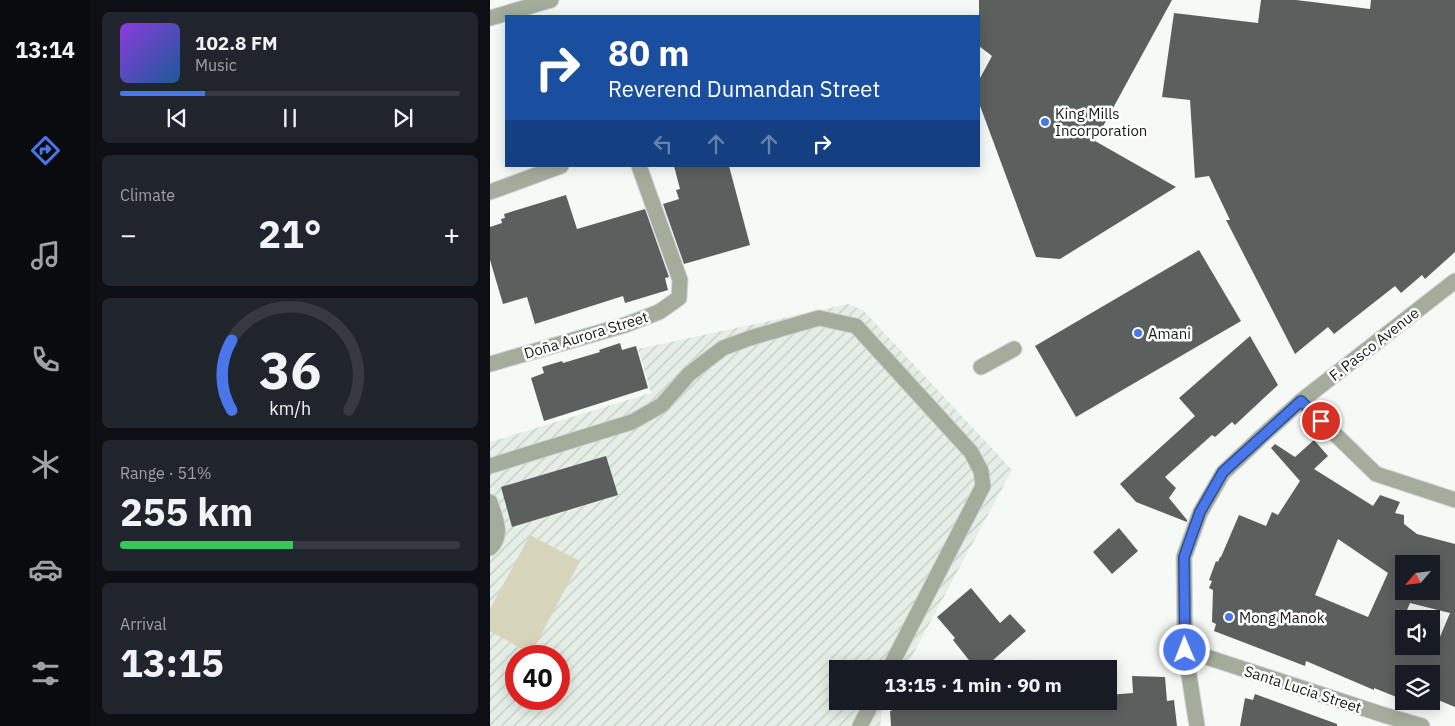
<!DOCTYPE html>
<html lang="en">
<head>
<meta charset="utf-8">
<style>
  :root { --surface:#171b24; --page:#20242c; --text:#f1f3f6; --muted:#9ea1a6; --line:#363941; --accent:#4976e9 }
  body { margin:0; font-family:"IBM Plex Sans",sans-serif; background:var(--page); color:var(--text); height:100vh; display:flex; flex-direction:column; font-size:19px; white-space:nowrap }
  * { box-sizing:border-box; margin:0 }
  p { font-size:16px; color:var(--muted) }
  .icon { flex:none; width:28px; height:28px; fill:none; stroke:currentColor; stroke-width:2; stroke-linecap:round; stroke-linejoin:round }
  .map { position:relative; flex:1; overflow:hidden }
  .details { display:flex; flex-direction:column; gap:12px; padding:12px; background:#0d0f14; width:400px }
  .details>* { flex:none }
  .banner { position:absolute; left:15px; top:15px; width:475px; height:152px; border-radius:0px; box-shadow:0 2px 12px #0003; background:#1a4fa0; color:#fff; overflow:hidden }
  .needle { width:32px; rotate:242deg }
  .buttons { position:absolute; left:905px; top:555px; display:grid; gap:10px }
  .buttons a { display:grid; place-items:center; width:45px; height:45px; border-radius:0px; background:var(--surface); box-shadow:0 2px 12px #0003; font-size:25px }
  .speed { position:absolute; left:15px; top:645px; display:flex; gap:10px; font-size:25px; font-weight:700; text-align:center }
  .speed>* { display:grid; place-content:center; width:65px; height:65px; border-radius:50%; background:var(--surface); box-shadow:0 2px 12px #0003; line-height:1 }
  .speed .limit { border:8px solid #d22; background:#fff; color:#111 }
  .pin { position:absolute; display:grid; place-items:center; width:42px; height:42px; color:#fff; margin:-21px; border:2px solid #fff; border-radius:50%; box-shadow:0 1px 5px #0007 }
  .me { position:absolute; width:55px; margin:-28px; rotate:359deg; stroke-linejoin:round; filter:drop-shadow(0 0 4px #0008) }
  .turn { display:flex; align-items:center; gap:18px; height:105px; padding:0 20px; font-size:22px }
  .turn .icon { width:65px; height:65px; stroke-width:2.5 }
  .turn b { display:block; font-size:35px; line-height:42px }
  .lanes { display:flex; align-items:center; height:48px; padding:0 20px; background:#0003; justify-content:center; gap:25px; direction:ltr }
  .lanes .off { opacity:.35 }
  .big { font-size:38px; font-weight:800; line-height:1.1 }
  .details .card { flex:1; display:flex; flex-direction:column; justify-content:center; gap:8px; min-width:0; padding:0 18px; border-radius:8px; background:var(--page) }
  .details .dial { align-items:center; gap:0 }
  .dial svg { height:130px; overflow:visible; fill:none; stroke:var(--line); stroke-width:7; stroke-linecap:round; text-anchor:middle }
  .dial text { fill:var(--text); stroke:none }
  .song { display:flex; align-items:center; gap:15px }
  .cover { width:60px; height:60px; border-radius:8px; background:linear-gradient(135deg,hsl(270 70% 55%),hsl(210 70% 35%)) }
  .played { height:5px; border-radius:2px; background:linear-gradient(90deg,var(--accent) 25%,var(--line) 25%) }
  .keys { display:flex; justify-content:space-around; direction:ltr }
  .heat { display:flex; justify-content:space-between; align-items:center; font-size:28px; direction:ltr }
  .charge { height:8px; border-radius:4px; background:linear-gradient(90deg,#34c759 51%,var(--line) 0) }
  .trip { position:absolute; left:339px; top:660px; width:288px; height:50px; border-radius:0px; background:var(--surface); box-shadow:0 2px 12px #0003; font-weight:800; line-height:50px; text-align:center }
  main { display:flex; flex:1; min-height:0 }
  .tab-bar { display:flex; flex-direction:column; width:90px; justify-content:space-around; align-items:center; background:#090b0e; color:var(--muted) }
  .tab-bar .icon { width:35px; height:35px }
  .tab-bar .current { color:var(--accent) }
  .tab-bar b { font-size:22px; color:var(--text) }
  .map>svg:first-child { display:block }
  .industrial { fill:url(#industrial-furrows); fill-rule:evenodd }
  .garden { fill:#d7d6bc }
  .building { fill:#5b5f5d; fill-rule:evenodd }
  .lines { fill:none; stroke-linecap:round; stroke-linejoin:round }
  .service-casing { stroke:#d2d6d3; stroke-width:17 }
  .minor-casing { stroke:#d2d6d3; stroke-width:17 }
  .tertiary-casing { stroke:#d2d6d3; stroke-width:17 }
  .service { stroke:#a4ac9c; stroke-width:15 }
  .minor { stroke:#a4ac9c; stroke-width:15 }
  .tertiary { stroke:#a4ac9c; stroke-width:15 }
  .route-casing { stroke:#2f4d97; stroke-width:12 }
  .route { stroke:#4976e9; stroke-width:9 }
  .poi-dot { fill:#4976e9; stroke:#fff; stroke-width:2 }
  .labels { text-anchor:middle; dominant-baseline:central; stroke-width:5; stroke-linejoin:round; paint-order:stroke }
  .poi-label { font-size:15px; fill:#181918; stroke:#fff; text-anchor:start }
  .street-label { font-size:15px; fill:#181918; stroke:#fff }
</style>
</head>
<body>
<main>
<nav class="tab-bar">
<b>13:14</b>
<svg class="icon current" aria-label="directions" viewBox="0 0 24 24"><path d="M12 3l9 9-9 9-9-9zM9 14v-3h6M13 9l2 2-2 2"/></svg>
<svg class="icon" aria-label="music" viewBox="0 0 24 24"><path d="M9 18V5l10-2v13"/><circle cx="6" cy="18" r="3"/><circle cx="16" cy="16" r="3"/></svg>
<svg class="icon" aria-label="phone" viewBox="0 0 24 24"><path d="M5 4h4l2 5-3 2q2 4 5 5l2-3 5 2v4C11 20 4 13 5 4z"/></svg>
<svg class="icon" aria-label="climate" viewBox="0 0 24 24"><path d="M12 3v18M4 7l16 10M4 17L20 7"/></svg>
<svg class="icon" aria-label="car" viewBox="0 0 24 24"><path d="M5 17H2v-5l4-1 3-4h7l3 4 3 1v5h-3M9 17h6M6 11h13"/><circle cx="7" cy="17" r="2"/><circle cx="17" cy="17" r="2"/></svg>
<svg class="icon" aria-label="filters" viewBox="0 0 24 24"><path d="M4 7h16M4 17h16"/><circle cx="9" cy="7" r="2"/><circle cx="15" cy="17" r="2"/></svg>
</nav>
<section class="details">
<div class="card">
<div class="song"><i class="cover"></i><div><b>102.8 FM</b><p>Music</p></div></div>
<div class="played"></div>
<div class="keys"><svg class="icon" aria-label="previous" viewBox="0 0 24 24"><path d="M18 5L8 12l10 7zM5 5v14"/></svg><svg class="icon" aria-label="pause" viewBox="0 0 24 24"><path d="M8 5v14M16 5v14"/></svg><svg class="icon" aria-label="next" viewBox="0 0 24 24"><path d="M6 5l10 7-10 7zM19 5v14"/></svg></div>
</div>
<div class="card"><p>Climate</p>
<div class="heat"><a>−</a><b class="big">21°</b><a>+</a></div>
</div>
<div class="card dial"><svg viewBox="0 0 100 80">
<path d="M14 69A42 42 0 1 1 86 69"/>
<path d="M14 69A42 42 0 0 1 14 26" stroke="#4976e9"/>
<text x="50" y="56" font-size="32" font-weight="700">36</text>
<text x="50" y="72" font-size="11">km/h</text>
</svg></div>
<div class="card"><p>Range · 51%</p><b class="big">255 km</b><div class="charge"></div></div>
<div class="card"><p>Arrival</p><b class="big">13:15</b></div>
</section>
<div class="map">
<svg width="965" height="726" viewBox="0 0 965 726">
  <defs>
    <pattern id="industrial-furrows" width="10" height="10" patternUnits="userSpaceOnUse" patternTransform="scale(1.25)"><rect width="10" height="10" fill="#e5efe6"/><path d="M-1 1l2-2M0 10L10 0M9 11l2-2" fill="none" stroke="#c4ccc5"/></pattern>
  </defs>
  <rect width="100%" height="100%" fill="#f6faf7"/>
  <!-- industrial -->
  <g class="industrial">
    <path d="M 358,304 L 373,310 L 522,470 L 415,669 L 348,669 L 348,701 L 398,701 L 392,713 L 390,726 L 0,726 L 0,442 L 161,393 L 148,349 ZM 26,656 L 69,656 L 69,699 L 26,699 Z"/>
    <path d="M 535,659 L 615,669 L 509,669 Z"/>
  </g>
  <!-- garden -->
  <path class="garden" d="M 40,535 L 90,561 L 41,654 L 0,631 L 0,609 Z"/>
  <!-- building -->
  <g class="building">
    <path d="M 489,0 L 682,0 L 605,141 L 686,187 L 570,259 L 546,257 L 489,103 L 489,80 L 502,56 L 489,46 Z"/>
    <path d="M 771,0 L 806,0 L 880,9 L 881,0 L 965,0 L 965,252 L 935,279 L 932,275 L 911,293 L 905,286 L 844,334 L 838,327 L 805,354 L 736,220 L 740,220 L 719,176 L 705,178 L 700,100 L 672,97 L 684,13 L 768,23 Z"/>
    <path d="M 184,166 L 239,166 L 260,245 L 194,264 L 173,204 L 189,199 L 186,190 L 190,189 Z"/>
    <path d="M 76,195 L 87,229 L 155,209 L 179,277 L 175,278 L 178,290 L 135,303 L 133,296 L 45,324 L 37,297 L 13,304 L 0,260 L 0,227 L 12,223 L 11,219 L 15,218 L 14,214 Z"/>
    <path d="M 709,250 L 751,321 L 586,417 L 545,346 Z"/>
    <path d="M 760,336 L 788,385 L 745,425 L 742,422 L 725,437 L 722,435 L 675,477 L 686,488 L 679,498 L 697,520 L 697,522 L 646,502 L 630,484 L 705,416 L 689,398 Z"/>
    <path d="M 130,343 L 132,350 L 146,346 L 158,388 L 54,421 L 41,378 L 54,373 L 52,367 L 72,361 L 73,363 L 110,352 L 109,350 Z"/>
    <path d="M 824,440 L 838,456 L 824,469 L 883,506 L 890,495 L 910,502 L 905,513 L 914,515 L 914,524 L 927,534 L 965,544 L 965,707 L 941,697 L 941,674 L 914,674 L 914,700 L 884,688 L 884,690 L 816,661 L 815,666 L 724,631 L 726,624 L 722,622 L 723,590 L 719,588 L 722,581 L 719,580 L 726,561 L 728,562 L 730,557 L 731,557 L 749,515 L 776,526 L 782,512 L 788,515 L 810,481 L 781,448 L 785,444 L 805,457 ZM 848,539 L 898,573 L 878,617 L 825,595 ZM 914,564 L 941,564 L 941,591 L 914,591 ZM 920,603 L 960,613 L 944,651 L 932,646 L 914,646 L 914,639 L 906,636 Z"/>
    <path d="M 116,456 L 128,495 L 22,527 L 11,487 Z"/>
    <path d="M 629,528 L 648,551 L 622,574 L 603,552 Z"/>
    <path d="M 481,588 L 510,623 L 520,614 L 536,631 L 493,669 L 486,669 L 463,640 L 465,638 L 447,617 Z"/>
    <path d="M 642,676 L 675,677 L 677,701 L 684,700 L 687,726 L 401,726 L 400,711 L 428,701 L 455,701 L 448,707 L 530,701 L 618,701 L 618,695 L 643,693 Z"/>
    <path d="M 765,694 L 847,724 L 847,726 L 750,726 L 755,698 L 763,700 Z"/>
  </g>
  <g class="lines">
    <defs>
      <g id="service">
        <path d="M 491,367 L 524,349"/>
        <path d="M 0,466 L 142,422 L 172,405 L 199,374 L 233,348 L 260,338 L 329,318 L 366,326 L 481,452 L 491,471 L 493,486 L 399,669"/>
        <path d="M 0,502 C 5,518 14,535 0,548"/>
        <path d="M 370,726 L 383,701"/>
      </g>
      <g id="minor">
        <path d="M 0,18 L 61,0"/>
        <path d="M 0,192 L 71,166"/>
        <path d="M 0,364 L 135,325 L 169,312 L 189,298 L 190,280 L 149,166"/>
        <path d="M 811,401 L 886,474 L 965,500"/>
      </g>
      <g id="tertiary">
        <path d="M 695,650 L 894,715 L 932,726"/>
        <path d="M 707,726 L 695,650 L 694,557 L 710,513 L 733,473 L 770,438 L 811,401 L 965,281"/>
      </g>
    </defs>
    <!-- service casing -->
    <use href="#service" class="service-casing"/>
    <!-- minor casing -->
    <use href="#minor" class="minor-casing"/>
    <!-- tertiary casing -->
    <use href="#tertiary" class="tertiary-casing"/>
    <!-- service -->
    <use href="#service" class="service"/>
    <!-- minor -->
    <use href="#minor" class="minor"/>
    <!-- tertiary -->
    <use href="#tertiary" class="tertiary"/>
  </g>
  <g class="lines">
    <defs>
      <path id="route" d="M 695,650 L 694,557 L 710,512 L 733,472 L 811,401 L 831,421"/>
    </defs>
    <!-- route casing -->
    <use href="#route" class="route-casing"/>
    <!-- route -->
    <use href="#route" class="route"/>
  </g>
  <!-- markers -->
  <g class="poi-dot">
    <circle cx="555" cy="122" r="5"/>
    <circle cx="648" cy="333" r="5"/>
    <circle cx="739" cy="617" r="5"/>
  </g>
  <g class="labels">
    <!-- poi labels -->
    <g class="poi-label">
      <text x="565" y="113">King Mills<tspan x="565" dy="17">Incorporation</tspan></text>
      <text x="658" y="333">Amani</text>
      <text x="749" y="617">Mong Manok</text>
    </g>
    <!-- street labels -->
    <g class="street-label">
      <text transform="translate(96 335) rotate(-17)">Doña Aurora Street</text>
      <text transform="translate(884 344) rotate(-38)">F. Pasco Avenue</text>
      <text transform="translate(813 689) rotate(18)">Santa Lucia Street</text>
    </g>
  </g>
</svg>
<div class="buttons">
<a><svg class="needle" viewBox="-14 -14 28 28"><path d="M0-13l5 13h-10z" fill="#e53935"/><path d="M0 13l5-13h-10z" fill="#9ea1a6"/></svg></a>
<a><svg class="icon" aria-label="sound" viewBox="0 0 24 24"><path d="M4 9h4l5-4v14l-5-4H4zM17 9q2 3 0 6"/></svg></a>
<a><svg class="icon" aria-label="layers" viewBox="0 0 24 24"><path d="M12 4l9 5-9 5-9-5zM3 14l9 5 9-5"/></svg></a>
</div>
<div class="speed"><div class="limit">40</div></div>
<div class="pin" style="left:831px;top:421px;background:#d93025"><svg class="icon" aria-label="arrive" viewBox="0 0 24 24"><path d="M6 21V4h12l-3 4 3 4H6"/></svg></div>
<svg class="me" style="left:695px;top:650px" viewBox="-20 -20 40 40"><circle r="17" fill="#4976e9" stroke="#fff" stroke-width="3"/><path d="M0-11L8 9 0 5-8 9z" fill="#fff"/></svg>
<div class="trip">13:15 · 1 min · 90 m</div>
<div class="banner">
<div class="turn"><svg class="icon" aria-label="right" viewBox="0 0 24 24"><path d="M7 20v-9h11M14 6l5 5-5 5"/></svg><div><b>80 m</b>Reverend Dumandan Street</div></div>
<div class="lanes"><svg class="icon off" aria-label="left" viewBox="0 0 24 24"><path d="M17 20v-9H6M10 6l-5 5 5 5"/></svg><svg class="icon off" aria-label="ahead" viewBox="0 0 24 24"><path d="M12 20V5M6 11l6-6 6 6"/></svg><svg class="icon off" aria-label="ahead" viewBox="0 0 24 24"><path d="M12 20V5M6 11l6-6 6 6"/></svg><svg class="icon" aria-label="right" viewBox="0 0 24 24"><path d="M7 20v-9h11M14 6l5 5-5 5"/></svg></div>
</div>
</div>
</main>
</body>
</html>
